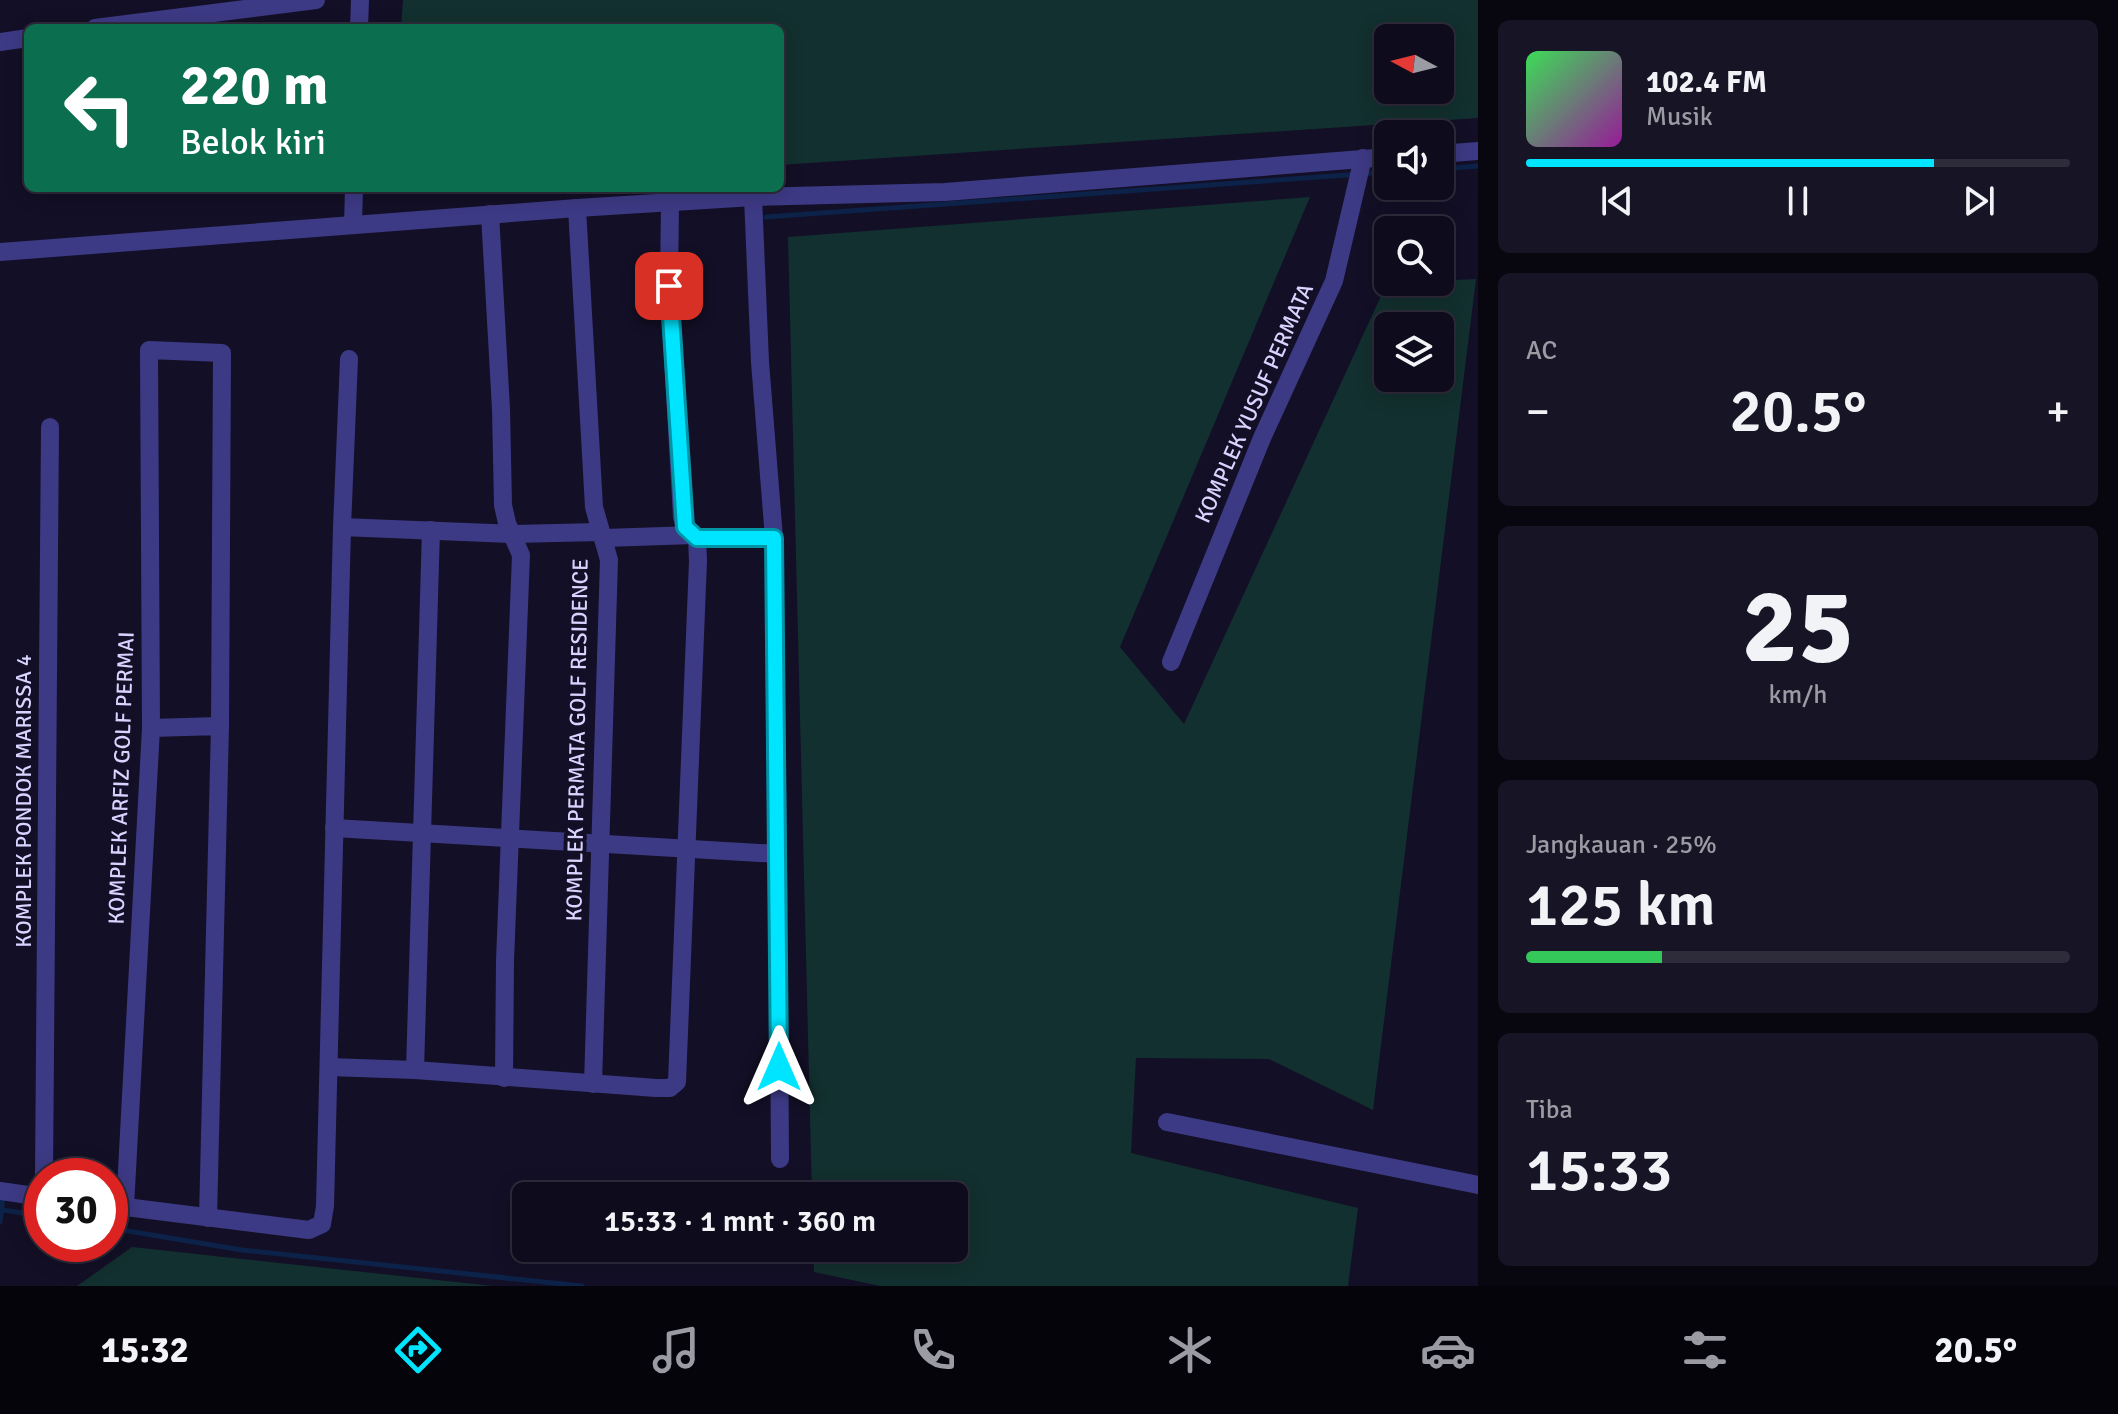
<!DOCTYPE html>
<html lang="id">
<head>
<meta charset="utf-8">
<style>
  :root { --surface:#0e0b1c; --page:#171425; --text:#f1f3f6; --muted:#9b9ba3; --line:#2e2b3b; --accent:#00e5ff }
  body { margin:0; font-family:Signika,sans-serif; background:var(--page); color:var(--text); height:100vh; display:flex; flex-direction:column; font-size:30px; white-space:nowrap }
  * { box-sizing:border-box; margin:0 }
  p { font-size:26px; color:var(--muted) }
  .icon { flex:none; width:44px; height:44px; fill:none; stroke:currentColor; stroke-width:2; stroke-linecap:round; stroke-linejoin:round }
  .map { position:relative; flex:1; overflow:hidden }
  .panel { display:flex; flex-direction:column; gap:20px; padding:20px; background:#08060f; width:640px }
  .panel>* { flex:none }
  .guide { position:absolute; left:24px; top:24px; width:760px; height:168px; border-radius:12px; box-shadow:0 4px 20px #0003,0 0 0 2px var(--line); background:#0b6e4f; color:#fff; overflow:hidden }
  .needle { width:52px; rotate:277deg }
  .controls { position:absolute; left:1374px; top:24px; display:grid; gap:16px }
  .controls a { display:grid; place-items:center; width:80px; height:80px; border-radius:12px; background:var(--surface); box-shadow:0 4px 20px #0003,0 0 0 2px var(--line); font-size:40px }
  .speed { position:absolute; left:24px; top:1158px; display:flex; gap:16px; font-size:40px; font-weight:700; text-align:center }
  .speed>* { display:grid; place-content:center; width:104px; height:104px; border-radius:50%; background:var(--surface); box-shadow:0 4px 20px #0003,0 0 0 2px var(--line); line-height:1 }
  .speed .limit { border:12px solid #d22; background:#fff; color:#111 }
  .pin { position:absolute; display:grid; place-items:center; width:68px; height:68px; color:#fff; margin:-34px; border-radius:16px; box-shadow:0 4px 12px #0006 }
  .me { position:absolute; width:88px; margin:-44px; rotate:0deg; stroke-linejoin:round; filter:drop-shadow(0 0 6px #0008) }
  .turn { display:flex; align-items:center; gap:28px; height:168px; padding:0 24px; font-size:36px }
  .turn .icon { width:104px; height:104px; stroke-width:2.5 }
  .turn b { display:block; font-size:56px; line-height:68px }
  .big { font-size:60px; font-weight:600; line-height:1.1 }
  .panel .tile { flex:1; display:flex; flex-direction:column; justify-content:center; gap:12px; min-width:0; padding:0 28px; border-radius:12px; background:var(--page) }
  .panel .dial { align-items:center; gap:0 }
  .dial b { font-size:104px; line-height:1 }
  .song { display:flex; align-items:center; gap:24px }
  .cover { width:96px; height:96px; border-radius:12px; background:linear-gradient(135deg,hsl(130 70% 55%),hsl(300 70% 35%)) }
  .played { height:8px; border-radius:4px; background:linear-gradient(90deg,var(--accent) 75%,var(--line) 75%) }
  .keys { display:flex; justify-content:space-around; direction:ltr }
  .heat { display:flex; justify-content:space-between; align-items:center; font-size:44px; direction:ltr }
  .charge { height:12px; border-radius:6px; background:linear-gradient(90deg,#34c759 25%,var(--line) 0) }
  .trip { position:absolute; left:512px; top:1182px; width:456px; height:80px; border-radius:12px; background:var(--surface); box-shadow:0 4px 20px #0003,0 0 0 2px var(--line); font-weight:600; line-height:80px; text-align:center }
  .tab-bar { display:flex; height:128px; justify-content:space-around; align-items:center; background:#06040b; color:var(--muted) }
  .tab-bar .icon { width:56px; height:56px }
  .tab-bar .active { color:var(--accent) }
  .tab-bar b { font-size:36px; color:var(--text) }
  main { display:flex; flex:1; min-height:0 }
  .map>svg:first-child { display:block }
  .green { fill:#12302f; fill-rule:evenodd }
  .lines { fill:none; stroke-linecap:round; stroke-linejoin:round }
  .stream { stroke:#0c2248; stroke-width:5 }
  .street { stroke:#3d3a85; stroke-width:18 }
  .route-casing { stroke:#0095a6; stroke-width:20 }
  .route { stroke:#00e5ff; stroke-width:14 }
  .labels { text-anchor:middle; dominant-baseline:central; stroke-width:8; stroke-linejoin:round; paint-order:stroke }
  .street-label { font-size:22px; fill:#d9d4ff; stroke:#130f26 }
</style>
</head>
<body>
<main>
<div class="map">
<svg width="1478" height="1286" viewBox="0 0 1478 1286">
  <rect width="100%" height="100%" fill="#130f26"/>
  <!-- green -->
  <g class="green">
    <path d="M 403,0 L 1478,0 L 1478,118 L 780,165 L 780,28 L 401,28 ZM 1388,38 L 1440,38 L 1440,90 L 1388,90 Z"/>
    <path d="M 1310,197 L 1120,647 L 1184,724 L 1387,283 L 1476,279 L 1373,1110 L 1269,1059 L 1136,1058 L 1131,1153 L 1358,1208 L 1348,1286 L 880,1286 L 814,1272 L 813,1248 L 954,1248 L 954,1196 L 812,1196 L 788,237 ZM 1388,326 L 1440,326 L 1440,378 L 1388,378 Z"/>
    <path d="M 132,1247 L 493,1286 L 77,1286 Z"/>
  </g>
  <g class="lines">
    <!-- stream -->
    <g class="stream">
      <path d="M 1440,169 L 1478,166"/>
      <path d="M 766,217 L 1388,172"/>
      <path d="M 3,1210 L 42,1216"/>
      <path d="M 0,1222 L 3,1196"/>
      <path d="M 110,1228 L 242,1250 L 582,1286"/>
    </g>
    <!-- street -->
    <g class="street">
      <path d="M 95,28 L 316,0"/>
      <path d="M 359,28 L 360,0"/>
      <path d="M 0,42 L 28,38"/>
      <path d="M 1440,154 L 1478,151"/>
      <path d="M 577,208 L 594,507 L 609,560 L 593,1084"/>
      <path d="M 490,214 L 501,409 L 503,505 L 507,523 L 521,555 L 505,961 L 504,1078"/>
      <path d="M 353,225 L 354,188"/>
      <path d="M 0,252 L 577,208 L 753,197 L 945,192 L 1388,157"/>
      <path d="M 342,527 L 349,359"/>
      <path d="M 604,538 L 694,535"/>
      <path d="M 697,538 L 774,538"/>
      <path d="M 1171,662 L 1262,438 L 1334,281 L 1363,158"/>
      <path d="M 151,728 L 220,726 L 208,1218"/>
      <path d="M 334,828 L 778,854 L 774,538 L 760,362 L 753,197"/>
      <path d="M 778,854 L 780,1159"/>
      <path d="M 329,1067 L 415,1070 L 656,1088 L 670,1088 L 677,1082 L 698,561 L 697,538 L 685,527 L 682,517 L 669,286 L 670,202"/>
      <path d="M 415,1070 L 431,530"/>
      <path d="M 1167,1122 L 1478,1185"/>
      <path d="M 44,1176 L 50,427"/>
      <path d="M 0,1191 L 42,1197"/>
      <path d="M 110,1205 L 309,1230 L 322,1224 L 325,1206 L 342,527 L 513,534 L 600,532"/>
      <path d="M 125,1207 L 151,728 L 149,350 L 222,353 L 220,726"/>
    </g>
  </g>
  <g class="lines">
    <defs>
      <path id="route" d="M 669,286 L 685,527 L 697,538 L 774,538 L 779,1067"/>
    </defs>
    <!-- route casing -->
    <use href="#route" class="route-casing"/>
    <!-- route -->
    <use href="#route" class="route"/>
  </g>
  <g class="labels">
    <!-- street labels -->
    <g class="street-label">
      <text transform="translate(1254 403) rotate(-66)">KOMPLEK YUSUF PERMATA</text>
      <text transform="translate(577 740) rotate(-89)">KOMPLEK PERMATA GOLF RESIDENCE</text>
      <text transform="translate(121 778) rotate(-88)">KOMPLEK ARFIZ GOLF PERMAI</text>
      <text transform="translate(23 801) rotate(-90)">KOMPLEK PONDOK MARISSA 4</text>
    </g>
  </g>
</svg>
<div class="controls">
<a><svg class="needle" viewBox="-14 -14 28 28"><path d="M0-13l5 13h-10z" fill="#e53935"/><path d="M0 13l5-13h-10z" fill="#9b9ba3"/></svg></a>
<a><svg class="icon" aria-label="sound" viewBox="0 0 24 24"><path d="M4 9h4l5-4v14l-5-4H4zM17 9q2 3 0 6"/></svg></a>
<a><svg class="icon" aria-label="search" viewBox="0 0 24 24"><circle cx="10" cy="10" r="6"/><path d="M15 15l6 6"/></svg></a>
<a><svg class="icon" aria-label="layers" viewBox="0 0 24 24"><path d="M12 4l9 5-9 5-9-5zM3 14l9 5 9-5"/></svg></a>
</div>
<div class="speed"><div class="limit">30</div></div>
<div class="pin" style="left:669px;top:286px;background:#d93025"><svg class="icon" aria-label="arrive" viewBox="0 0 24 24"><path d="M6 21V4h12l-3 4 3 4H6"/></svg></div>
<svg class="me" style="left:779px;top:1067px" viewBox="-20 -20 40 40"><path d="M0-17L14 15 0 8-14 15z" fill="#00e5ff" stroke="#fff" stroke-width="4"/></svg>
<div class="trip">15:33 · 1 mnt · 360 m</div>
<div class="guide">
<div class="turn"><svg class="icon" aria-label="left" viewBox="0 0 24 24"><path d="M17 20v-9H6M10 6l-5 5 5 5"/></svg><div><b>220 m</b>Belok kiri</div></div>
</div>
</div>
<section class="panel">
<div class="tile">
<div class="song"><i class="cover"></i><div><b>102.4 FM</b><p>Musik</p></div></div>
<div class="played"></div>
<div class="keys"><svg class="icon" aria-label="previous" viewBox="0 0 24 24"><path d="M18 5L8 12l10 7zM5 5v14"/></svg><svg class="icon" aria-label="pause" viewBox="0 0 24 24"><path d="M8 5v14M16 5v14"/></svg><svg class="icon" aria-label="next" viewBox="0 0 24 24"><path d="M6 5l10 7-10 7zM19 5v14"/></svg></div>
</div>
<div class="tile"><p>AC</p>
<div class="heat"><a>−</a><b class="big">20.5°</b><a>+</a></div>
</div>
<div class="tile dial"><b>25</b><p>km/h</p></div>
<div class="tile"><p>Jangkauan · 25%</p><b class="big">125 km</b><div class="charge"></div></div>
<div class="tile"><p>Tiba</p><b class="big">15:33</b></div>
</section>
</main>
<nav class="tab-bar">
<b>15:32</b>
<svg class="icon active" aria-label="directions" viewBox="0 0 24 24"><path d="M12 3l9 9-9 9-9-9zM9 14v-3h6M13 9l2 2-2 2"/></svg>
<svg class="icon" aria-label="music" viewBox="0 0 24 24"><path d="M9 18V5l10-2v13"/><circle cx="6" cy="18" r="3"/><circle cx="16" cy="16" r="3"/></svg>
<svg class="icon" aria-label="phone" viewBox="0 0 24 24"><path d="M5 4h4l2 5-3 2q2 4 5 5l2-3 5 2v4C11 20 4 13 5 4z"/></svg>
<svg class="icon" aria-label="climate" viewBox="0 0 24 24"><path d="M12 3v18M4 7l16 10M4 17L20 7"/></svg>
<svg class="icon" aria-label="car" viewBox="0 0 24 24"><path d="M5 17H2v-5l4-1 3-4h7l3 4 3 1v5h-3M9 17h6M6 11h13"/><circle cx="7" cy="17" r="2"/><circle cx="17" cy="17" r="2"/></svg>
<svg class="icon" aria-label="filters" viewBox="0 0 24 24"><path d="M4 7h16M4 17h16"/><circle cx="9" cy="7" r="2"/><circle cx="15" cy="17" r="2"/></svg>
<b>20.5°</b>
</nav>
</body>
</html>
